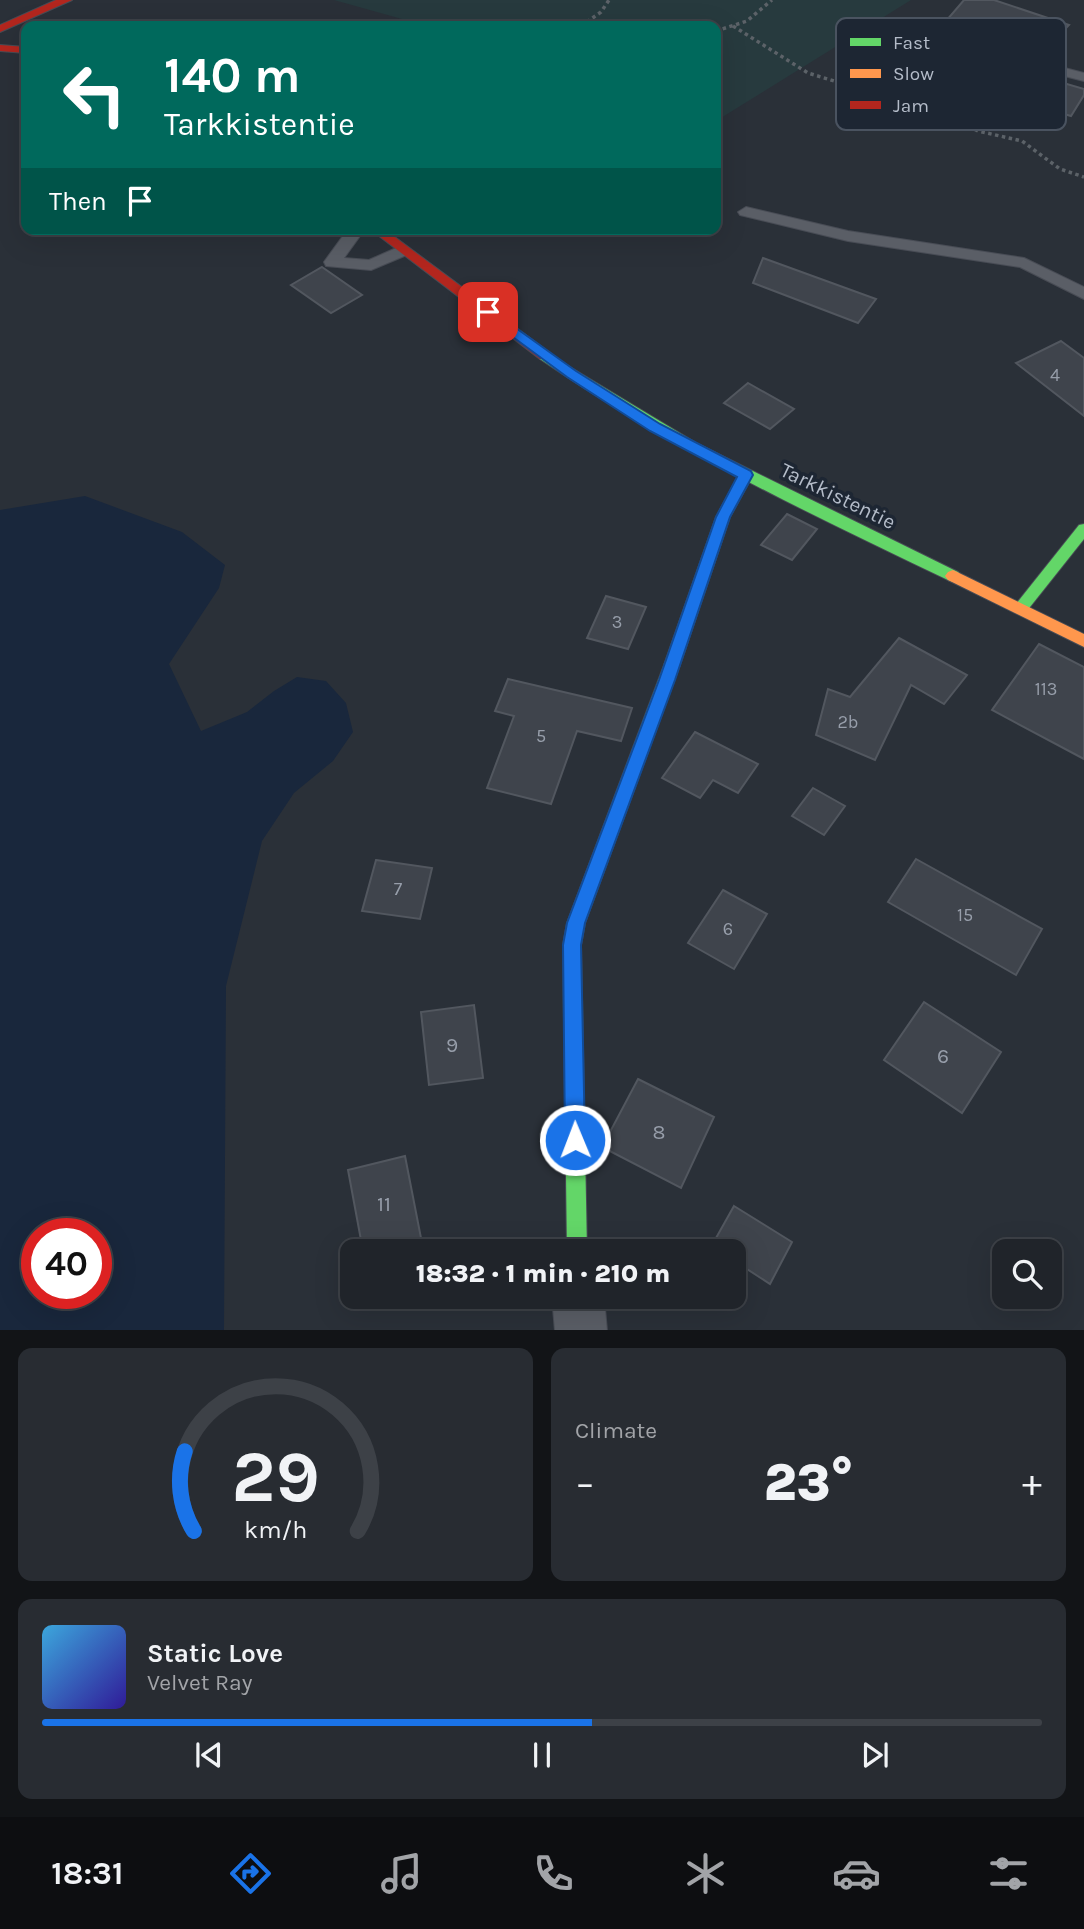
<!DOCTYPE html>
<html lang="en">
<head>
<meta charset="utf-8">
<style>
  :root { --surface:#20242a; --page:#282c32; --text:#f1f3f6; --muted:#a2a4a8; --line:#3d4147; --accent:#1a73e8 }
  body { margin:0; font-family:Karla,sans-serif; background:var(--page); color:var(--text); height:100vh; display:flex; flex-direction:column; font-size:26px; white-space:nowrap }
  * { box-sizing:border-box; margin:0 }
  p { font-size:23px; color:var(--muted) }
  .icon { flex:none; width:38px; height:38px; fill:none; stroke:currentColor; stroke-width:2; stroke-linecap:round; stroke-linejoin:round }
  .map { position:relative; height:1330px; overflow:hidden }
  .panel { display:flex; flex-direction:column; gap:18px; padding:18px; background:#121417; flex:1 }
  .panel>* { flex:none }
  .top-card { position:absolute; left:21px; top:21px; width:700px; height:214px; border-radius:14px; box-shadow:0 7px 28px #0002,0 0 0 2px var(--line); background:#00695c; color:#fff; overflow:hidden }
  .tools { position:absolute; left:992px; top:1239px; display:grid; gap:14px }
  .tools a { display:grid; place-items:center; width:70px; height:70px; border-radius:14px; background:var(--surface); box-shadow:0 7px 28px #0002,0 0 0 2px var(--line); font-size:35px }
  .speed { position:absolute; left:21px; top:1218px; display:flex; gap:14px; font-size:35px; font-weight:700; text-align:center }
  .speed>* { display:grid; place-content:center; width:91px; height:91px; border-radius:50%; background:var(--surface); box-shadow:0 7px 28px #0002,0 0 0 2px var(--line); line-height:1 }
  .speed .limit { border:10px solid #d22; background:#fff; color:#111 }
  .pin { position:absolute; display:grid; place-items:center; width:60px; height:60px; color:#fff; margin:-30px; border-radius:14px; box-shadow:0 4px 10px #0006 }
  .me { position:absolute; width:77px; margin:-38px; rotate:359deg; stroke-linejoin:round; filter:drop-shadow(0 0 5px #0008) }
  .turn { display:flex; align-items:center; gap:24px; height:147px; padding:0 28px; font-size:32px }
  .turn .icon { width:91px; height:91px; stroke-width:2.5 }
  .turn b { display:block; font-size:49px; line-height:60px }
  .then { display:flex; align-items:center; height:66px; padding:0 28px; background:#0003; gap:14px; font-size:26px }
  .big { font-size:52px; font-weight:800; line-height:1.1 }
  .panel .widget { flex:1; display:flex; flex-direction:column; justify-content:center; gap:10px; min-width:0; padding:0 24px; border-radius:14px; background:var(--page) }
  .panel .dial { align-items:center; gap:0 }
  .dial svg { height:182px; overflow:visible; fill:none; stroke:var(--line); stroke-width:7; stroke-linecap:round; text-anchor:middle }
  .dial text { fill:var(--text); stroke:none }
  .song { display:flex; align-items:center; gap:21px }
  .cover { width:84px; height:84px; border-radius:10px; background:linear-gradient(135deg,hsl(200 70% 55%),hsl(250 70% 35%)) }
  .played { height:7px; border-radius:4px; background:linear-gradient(90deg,var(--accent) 55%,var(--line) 55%) }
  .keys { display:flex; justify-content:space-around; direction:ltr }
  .heat { display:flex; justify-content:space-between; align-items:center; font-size:38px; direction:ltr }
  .panel .tiles { flex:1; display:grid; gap:18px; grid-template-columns:1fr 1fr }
  .widget:last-child { grid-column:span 2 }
  .trip { position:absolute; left:340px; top:1239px; width:406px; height:70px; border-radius:14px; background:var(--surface); box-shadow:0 7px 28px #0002,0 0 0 2px var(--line); font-weight:800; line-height:70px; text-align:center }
  .tab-bar { display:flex; height:112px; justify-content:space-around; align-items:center; background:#0d0e11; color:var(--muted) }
  .tab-bar .icon { width:49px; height:49px }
  .tab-bar .on { color:var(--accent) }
  .tab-bar b { font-size:32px; color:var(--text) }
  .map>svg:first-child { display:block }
  .green { fill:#273a3e }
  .water { fill:#19273c; fill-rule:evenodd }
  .building { fill:#3f444c; stroke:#52575f; stroke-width:2 }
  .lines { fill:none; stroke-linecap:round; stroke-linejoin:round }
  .lane-casing { stroke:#484c55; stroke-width:2 }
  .street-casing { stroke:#484c55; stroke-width:2 }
  .fast-casing { stroke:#484c55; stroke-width:2 }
  .slow-casing { stroke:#484c55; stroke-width:2 }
  .jam-casing { stroke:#484c55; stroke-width:2 }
  .path { stroke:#5c6268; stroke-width:3.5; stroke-dasharray:3.5 3.5; stroke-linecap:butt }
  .lane { fill:#5a5e66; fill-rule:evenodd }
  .street { fill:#5a5e66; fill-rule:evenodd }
  .fast { fill:#63d668; fill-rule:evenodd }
  .slow { fill:#ff974d; fill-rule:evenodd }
  .jam { fill:#b3261e; fill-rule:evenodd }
  .route { fill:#1a73e8; stroke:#114b97; stroke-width:2 }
  .labels { text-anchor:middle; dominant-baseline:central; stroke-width:7; stroke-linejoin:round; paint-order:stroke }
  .number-label { font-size:18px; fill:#979eaa }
  .street-label { font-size:21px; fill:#b4bcc9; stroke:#1d2633 }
  .near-number-label { font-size:21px; fill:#979eaa }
  .key { fill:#1d2633; stroke:#4a5360; stroke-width:2 }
  .key-label { font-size:19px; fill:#b4bcc9 }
</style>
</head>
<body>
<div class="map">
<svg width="1084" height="1331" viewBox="0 0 1084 1331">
  <rect width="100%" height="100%" fill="#2a3038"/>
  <!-- green -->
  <path class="green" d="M 334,0 L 911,0 L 716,121 L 716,26 L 427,26 Z"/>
  <!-- water -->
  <path class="water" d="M 85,496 L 182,532 L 225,565 L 219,588 L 169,664 L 201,731 L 247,712 L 274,691 L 297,677 L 326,681 L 346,703 L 353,732 L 333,761 L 294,793 L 262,841 L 226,986 L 224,1330 L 0,1330 L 0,510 ZM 37,1234 L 96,1234 L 96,1293 L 37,1293 Z"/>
  <!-- building -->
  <g class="building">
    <path d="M 964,0 L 994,0 L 1069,25 L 1037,58 L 1000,48 L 991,53 L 993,61 L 1026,69 L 1005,90 L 910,63 Z"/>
    <path d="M 1043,77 L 1084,89 L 1084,95 L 1071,116 L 1025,103 Z"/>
    <path d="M 763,258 L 876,299 L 858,323 L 753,283 Z"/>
    <path d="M 322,267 L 362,295 L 331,313 L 291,285 Z"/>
    <path d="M 1061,341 L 1084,358 L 1084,416 L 1016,363 Z"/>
    <path d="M 748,383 L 794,409 L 770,429 L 724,403 Z"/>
    <path d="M 787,514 L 817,529 L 792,560 L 761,545 Z"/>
    <path d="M 606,596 L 646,607 L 628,649 L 587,638 Z"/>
    <path d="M 899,638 L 967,675 L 944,704 L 911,685 L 875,760 L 816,735 L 828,689 L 850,697 Z"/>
    <path d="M 1039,644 L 1084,667 L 1084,759 L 992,710 Z"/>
    <path d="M 508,679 L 632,708 L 621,741 L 577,731 L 551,804 L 487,788 L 514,716 L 495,711 Z"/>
    <path d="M 695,732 L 758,764 L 738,793 L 713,780 L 700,798 L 662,778 Z"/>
    <path d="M 813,788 L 845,806 L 824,835 L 792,816 Z"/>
    <path d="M 916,859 L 1042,929 L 1016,975 L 888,902 Z"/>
    <path d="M 376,860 L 432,868 L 420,919 L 362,911 Z"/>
    <path d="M 723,890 L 767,914 L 734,969 L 688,943 Z"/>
    <path d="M 924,1002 L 1001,1052 L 962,1113 L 884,1060 Z"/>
    <path d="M 474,1005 L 483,1078 L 429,1085 L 421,1012 Z"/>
    <path d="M 638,1079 L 714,1117 L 681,1188 L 602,1147 Z"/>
    <path d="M 405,1156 L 421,1238 L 363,1251 L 348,1170 Z"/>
    <path d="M 734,1206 L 792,1242 L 770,1284 L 733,1260 L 733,1251 L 716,1249 L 716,1238 Z"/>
  </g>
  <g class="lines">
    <defs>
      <g id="lane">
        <path d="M 999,51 L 1084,73 L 1084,81 L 994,58 L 992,55 Z"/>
        <path d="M 746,207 L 848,231 L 1024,258 L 1084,287 L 1084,299 L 1020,267 L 848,241 L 740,215 L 738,212 Z"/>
        <path d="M 348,229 L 365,229 L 344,258 L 369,260 L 403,245 L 411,250 L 409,254 L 371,270 L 326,266 L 324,262 Z"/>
      </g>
      <path id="street" d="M 552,1297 L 604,1297 L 607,1331 L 555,1331 Z"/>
      <g id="fast">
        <path d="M 545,352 L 698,444 L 958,572 L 961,576 L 953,582 L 948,580 C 808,513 669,447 540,359 L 540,353 Z"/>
        <path d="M 1084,524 L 1084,539 L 1026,612 L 1016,612 L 1013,608 L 1016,604 L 1079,525 Z"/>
        <path d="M 672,659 L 678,661 L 680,665 L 585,923 L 581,945 L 587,1251 L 567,1251 L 563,945 L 567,923 L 664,665 L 666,661 Z"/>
      </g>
      <g id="slow">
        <path d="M 746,470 L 753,475 L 730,517 L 680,665 L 678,669 L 666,669 L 664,665 L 716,517 L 741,471 Z"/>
        <path d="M 953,570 L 1084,634 L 1084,647 L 948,580 L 945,576 L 948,572 Z"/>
      </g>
      <g id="jam">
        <path d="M 56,0 L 72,0 L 0,32 L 0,25 Z"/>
        <path d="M 0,45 L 26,47 L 26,53 L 0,51 Z"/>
        <path d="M 370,229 L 384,229 L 550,353 L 550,359 L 540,359 Z"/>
      </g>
    </defs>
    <!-- lane casing -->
    <use href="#lane" class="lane-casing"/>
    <!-- street casing -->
    <use href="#street" class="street-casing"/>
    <!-- fast casing -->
    <use href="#fast" class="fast-casing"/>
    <!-- slow casing -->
    <use href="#slow" class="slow-casing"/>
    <!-- jam casing -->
    <use href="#jam" class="jam-casing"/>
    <!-- path -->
    <g class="path">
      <path d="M 581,26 L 601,12 L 609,0"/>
      <path d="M 733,26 L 808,73 L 847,85 L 892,91 L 978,131 L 1022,141 L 1060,169 L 1084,177"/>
      <path d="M 716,31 L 747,21 L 772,0"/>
    </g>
    <!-- lane -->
    <use href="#lane" class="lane"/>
    <!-- street -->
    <use href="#street" class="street"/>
    <!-- fast -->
    <use href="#fast" class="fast"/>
    <!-- slow -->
    <use href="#slow" class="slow"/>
    <!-- jam -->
    <use href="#jam" class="jam"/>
  </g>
  <!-- route -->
  <path class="route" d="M 488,308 L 576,371 L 660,424 L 751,471 L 753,475 L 730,517 L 675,680 L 585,923 L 581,945 L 585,1140 L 582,1147 L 575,1150 L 568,1147 L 565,1140 L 563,945 L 567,923 L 659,680 L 716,517 L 737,477 L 650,431 L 567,377 L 483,315 L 483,309 Z"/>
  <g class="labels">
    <!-- number labels -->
    <g class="number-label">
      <text x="1055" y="375">4</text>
      <text x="617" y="622">3</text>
      <text x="1046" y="689">113</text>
      <text x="848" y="722">2b</text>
      <text x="541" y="736">5</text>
      <text x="398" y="889">7</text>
      <text x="965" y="915">15</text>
      <text x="728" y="929">6</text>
    </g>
    <!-- street labels -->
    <g class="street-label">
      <text transform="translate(838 496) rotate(26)">Tarkkistentie</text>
    </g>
    <!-- near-number labels -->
    <g class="near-number-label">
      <text x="452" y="1045">9</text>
      <text x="943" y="1056">6</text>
      <text x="659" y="1132">8</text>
      <text x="384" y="1204">11</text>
    </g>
  </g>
  <!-- legend -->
  <rect x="836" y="18" width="230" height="112" rx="10" class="key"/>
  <rect x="850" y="38" width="31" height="8" fill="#63d668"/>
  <rect x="850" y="69" width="31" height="9" fill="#ff974d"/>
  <rect x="850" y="101" width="31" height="8" fill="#b3261e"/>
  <g class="key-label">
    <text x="893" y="49">Fast</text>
    <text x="893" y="80">Slow</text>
    <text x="893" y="112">Jam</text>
  </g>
</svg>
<div class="tools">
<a><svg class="icon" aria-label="search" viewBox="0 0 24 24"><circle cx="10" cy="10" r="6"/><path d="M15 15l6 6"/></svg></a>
</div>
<div class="speed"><div class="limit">40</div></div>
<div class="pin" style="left:488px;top:312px;background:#d93025"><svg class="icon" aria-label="arrive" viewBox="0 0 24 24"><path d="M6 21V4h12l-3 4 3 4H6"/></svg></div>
<svg class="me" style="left:575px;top:1140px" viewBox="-20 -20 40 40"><circle r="17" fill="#1a73e8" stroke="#fff" stroke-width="3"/><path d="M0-11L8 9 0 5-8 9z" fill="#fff"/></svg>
<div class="trip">18:32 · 1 min · 210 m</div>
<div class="top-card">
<div class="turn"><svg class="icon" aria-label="left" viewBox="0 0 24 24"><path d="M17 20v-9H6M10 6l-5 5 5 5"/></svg><div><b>140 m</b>Tarkkistentie</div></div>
<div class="then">Then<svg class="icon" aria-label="arrive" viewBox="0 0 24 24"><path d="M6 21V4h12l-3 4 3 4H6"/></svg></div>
</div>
</div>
<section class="panel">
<div class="tiles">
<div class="widget dial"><svg viewBox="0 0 100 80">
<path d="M14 69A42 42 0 1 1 86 69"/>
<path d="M14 69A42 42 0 0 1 10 34" stroke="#1a73e8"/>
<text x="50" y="56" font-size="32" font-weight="700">29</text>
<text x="50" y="72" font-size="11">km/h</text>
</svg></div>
<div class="widget"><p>Climate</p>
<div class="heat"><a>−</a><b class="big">23°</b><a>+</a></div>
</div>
<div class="widget">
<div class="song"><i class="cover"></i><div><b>Static Love</b><p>Velvet Ray</p></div></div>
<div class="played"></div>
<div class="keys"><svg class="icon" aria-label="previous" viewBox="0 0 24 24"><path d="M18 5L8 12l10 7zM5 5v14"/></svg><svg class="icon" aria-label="pause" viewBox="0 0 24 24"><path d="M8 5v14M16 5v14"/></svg><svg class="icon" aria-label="next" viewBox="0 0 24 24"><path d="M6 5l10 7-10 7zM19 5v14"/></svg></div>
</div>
</div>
</section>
<nav class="tab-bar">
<b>18:31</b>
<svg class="icon on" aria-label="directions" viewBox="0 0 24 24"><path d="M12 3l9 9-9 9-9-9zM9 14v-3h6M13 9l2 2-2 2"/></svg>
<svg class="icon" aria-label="music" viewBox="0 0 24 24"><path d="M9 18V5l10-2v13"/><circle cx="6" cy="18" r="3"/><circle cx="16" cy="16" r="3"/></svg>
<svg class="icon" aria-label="phone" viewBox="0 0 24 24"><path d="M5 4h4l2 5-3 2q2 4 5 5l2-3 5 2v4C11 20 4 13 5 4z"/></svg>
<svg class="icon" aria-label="climate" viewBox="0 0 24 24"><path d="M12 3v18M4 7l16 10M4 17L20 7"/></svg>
<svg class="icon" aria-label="car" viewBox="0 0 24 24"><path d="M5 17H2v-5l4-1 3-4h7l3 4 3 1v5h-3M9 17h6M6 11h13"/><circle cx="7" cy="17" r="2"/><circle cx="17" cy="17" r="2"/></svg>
<svg class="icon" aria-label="filters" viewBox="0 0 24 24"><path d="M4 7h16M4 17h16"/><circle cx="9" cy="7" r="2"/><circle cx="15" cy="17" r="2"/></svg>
</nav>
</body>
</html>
